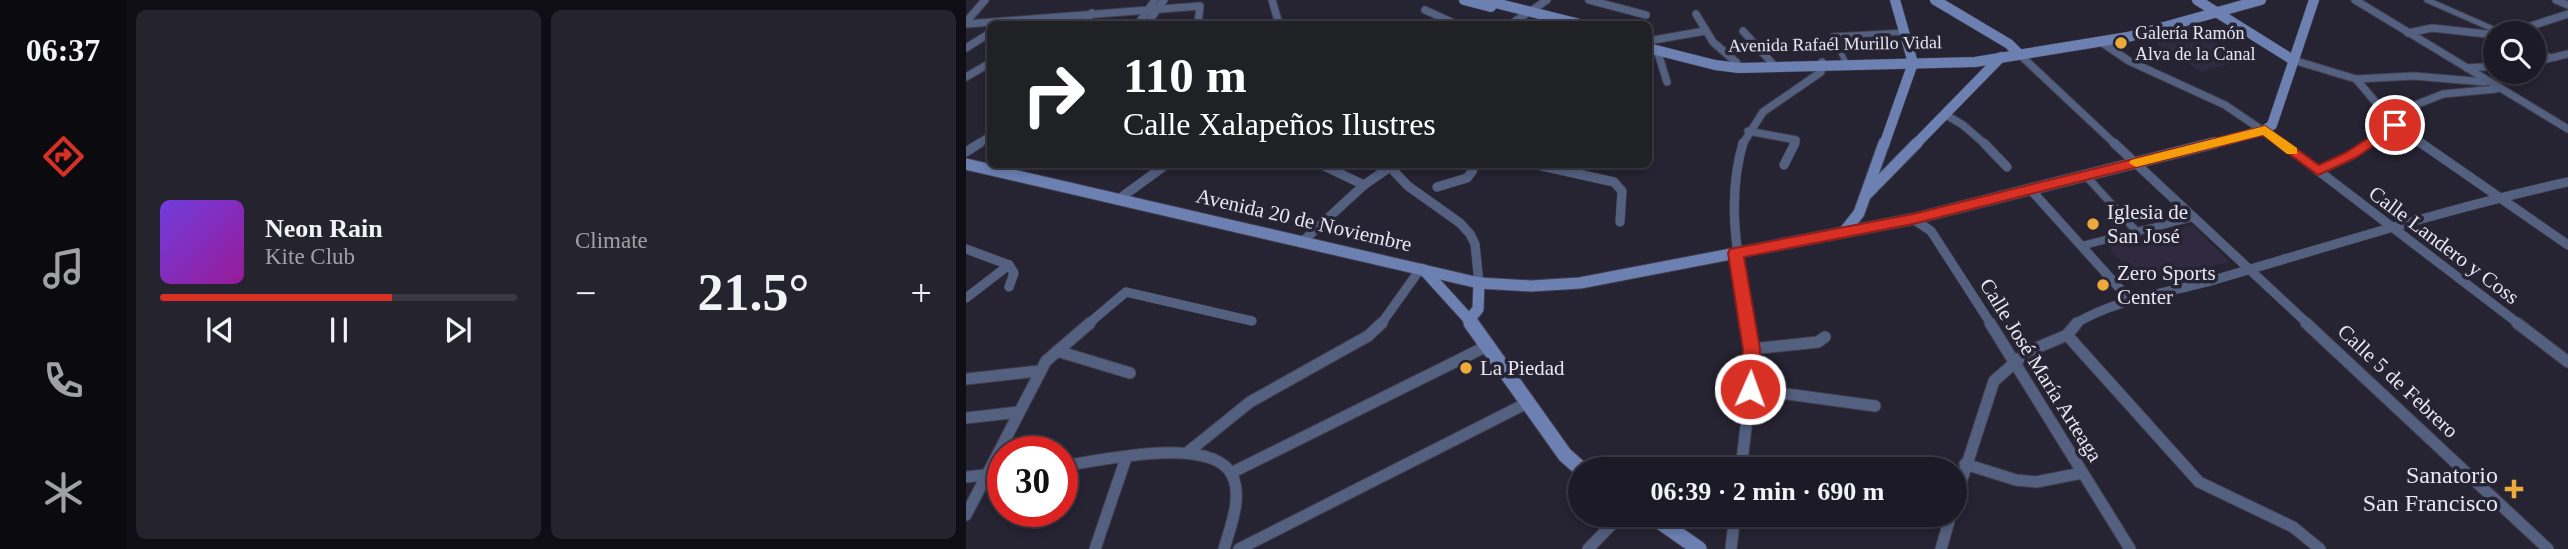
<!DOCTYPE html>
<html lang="en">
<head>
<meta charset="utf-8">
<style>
  :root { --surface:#1c1a26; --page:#25232e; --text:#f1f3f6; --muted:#a0a1a7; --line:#3a3843; --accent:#d93025 }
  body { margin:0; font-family:"Times New Roman",serif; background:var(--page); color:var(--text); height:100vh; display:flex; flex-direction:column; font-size:26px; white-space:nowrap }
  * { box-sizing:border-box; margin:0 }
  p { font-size:23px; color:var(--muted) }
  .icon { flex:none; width:38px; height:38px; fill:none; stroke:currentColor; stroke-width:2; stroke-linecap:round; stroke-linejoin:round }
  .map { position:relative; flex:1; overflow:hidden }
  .details { display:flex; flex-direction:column; gap:10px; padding:10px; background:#0f0e15; width:840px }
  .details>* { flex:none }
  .hud { position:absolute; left:21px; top:21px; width:665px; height:147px; border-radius:10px; box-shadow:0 4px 10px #0003,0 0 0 2px var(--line); background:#202124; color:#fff; overflow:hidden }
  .buttons { position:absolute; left:1517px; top:21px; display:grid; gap:14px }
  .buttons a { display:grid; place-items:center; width:63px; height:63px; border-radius:50%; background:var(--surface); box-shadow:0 4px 10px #0003,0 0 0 2px var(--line); font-size:35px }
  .speed { position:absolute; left:21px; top:436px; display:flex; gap:14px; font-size:35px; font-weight:700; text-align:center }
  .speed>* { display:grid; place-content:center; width:91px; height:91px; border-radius:50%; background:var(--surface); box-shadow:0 4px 10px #0003,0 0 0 2px var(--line); line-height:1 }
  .speed .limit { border:10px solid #d22; background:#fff; color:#111 }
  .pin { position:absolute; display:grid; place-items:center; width:60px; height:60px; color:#fff; margin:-30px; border:4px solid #fff; border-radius:50%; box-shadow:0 2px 7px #0007 }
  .me { position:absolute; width:77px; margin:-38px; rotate:2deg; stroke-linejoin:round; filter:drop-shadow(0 0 5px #0008) }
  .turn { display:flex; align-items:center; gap:24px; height:147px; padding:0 21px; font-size:32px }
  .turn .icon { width:91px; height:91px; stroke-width:2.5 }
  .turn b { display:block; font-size:49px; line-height:60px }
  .big { font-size:52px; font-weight:700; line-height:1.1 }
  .details .widget { flex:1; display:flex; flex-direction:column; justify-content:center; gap:10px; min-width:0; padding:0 24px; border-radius:10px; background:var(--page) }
  .song { display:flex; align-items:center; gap:21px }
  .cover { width:84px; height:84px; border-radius:10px; background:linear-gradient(135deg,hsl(260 70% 55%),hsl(300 70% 35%)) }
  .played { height:7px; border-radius:4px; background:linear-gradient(90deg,var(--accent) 65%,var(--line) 65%) }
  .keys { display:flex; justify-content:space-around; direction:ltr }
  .heat { display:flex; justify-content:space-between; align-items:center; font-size:38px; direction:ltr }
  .details .tiles { flex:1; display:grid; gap:10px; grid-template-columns:repeat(2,1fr) }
  .trip { position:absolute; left:602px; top:457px; width:399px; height:70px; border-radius:35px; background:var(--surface); box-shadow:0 4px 10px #0003,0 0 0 2px var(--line); font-weight:700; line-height:70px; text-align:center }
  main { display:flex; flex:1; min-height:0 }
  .tab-bar { display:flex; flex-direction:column; width:126px; justify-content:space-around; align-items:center; background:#0b0a0f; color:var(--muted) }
  .tab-bar .icon { width:49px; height:49px }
  .tab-bar .active { color:var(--accent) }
  .tab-bar b { font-size:32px; color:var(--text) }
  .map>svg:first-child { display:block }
  .built { fill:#2f2a3f }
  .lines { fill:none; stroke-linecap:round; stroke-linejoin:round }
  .pedestrian-far1-casing { stroke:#413e4d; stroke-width:7 }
  .pedestrian-casing { stroke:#413e4d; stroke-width:9 }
  .minor-far2-casing { stroke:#413e4d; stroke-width:9 }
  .minor-far1-casing { stroke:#413e4d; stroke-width:10 }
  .minor-casing { stroke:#413e4d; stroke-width:13 }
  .secondary-far2-casing { stroke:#413e4d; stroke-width:11 }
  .secondary-far1-casing { stroke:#413e4d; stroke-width:13 }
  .secondary-casing { stroke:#413e4d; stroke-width:17 }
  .pedestrian-far1 { stroke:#53607f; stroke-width:5 }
  .pedestrian { stroke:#53607f; stroke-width:7 }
  .minor-far2 { stroke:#53607f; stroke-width:7 }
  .minor-far1 { stroke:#53607f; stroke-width:9 }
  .minor { stroke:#53607f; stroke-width:11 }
  .secondary-far2 { stroke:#6c81b2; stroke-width:10 }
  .secondary-far1 { stroke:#6c81b2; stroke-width:11 }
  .secondary { stroke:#6c81b2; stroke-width:15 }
  .route { fill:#d93025; stroke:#8d1f18; stroke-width:2 }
  .slow { fill:#f59e0b }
  .poi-dot { fill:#ebaa39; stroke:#262332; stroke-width:2.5 }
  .labels { text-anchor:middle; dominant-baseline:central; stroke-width:7; stroke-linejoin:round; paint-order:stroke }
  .far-poi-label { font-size:18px; fill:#e8e7f1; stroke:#262332; text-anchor:start }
  .far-street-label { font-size:18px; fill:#e8e7f1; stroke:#262332 }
  .poi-label { font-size:21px; fill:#e8e7f1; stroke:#262332; text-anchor:start }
  .street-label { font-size:21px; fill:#e8e7f1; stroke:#262332 }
  .near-poi-label { font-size:24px; fill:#e8e7f1; stroke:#262332; text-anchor:end }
</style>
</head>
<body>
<main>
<nav class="tab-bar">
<b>06:37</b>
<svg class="icon active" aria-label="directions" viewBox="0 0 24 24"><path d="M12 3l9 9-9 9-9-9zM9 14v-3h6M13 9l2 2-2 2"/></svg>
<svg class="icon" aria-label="music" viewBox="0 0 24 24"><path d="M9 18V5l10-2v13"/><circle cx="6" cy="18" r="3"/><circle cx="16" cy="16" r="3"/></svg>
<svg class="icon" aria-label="phone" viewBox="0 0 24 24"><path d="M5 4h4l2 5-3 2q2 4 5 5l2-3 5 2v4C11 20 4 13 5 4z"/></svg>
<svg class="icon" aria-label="climate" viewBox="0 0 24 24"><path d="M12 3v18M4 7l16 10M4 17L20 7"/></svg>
</nav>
<section class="details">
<div class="tiles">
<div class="widget">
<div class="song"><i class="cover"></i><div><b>Neon Rain</b><p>Kite Club</p></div></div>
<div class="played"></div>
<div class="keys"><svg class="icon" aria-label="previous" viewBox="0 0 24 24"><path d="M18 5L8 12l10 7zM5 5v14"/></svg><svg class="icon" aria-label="pause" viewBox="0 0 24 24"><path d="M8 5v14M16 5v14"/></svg><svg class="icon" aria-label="next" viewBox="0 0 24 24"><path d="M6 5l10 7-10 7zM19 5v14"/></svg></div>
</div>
<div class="widget"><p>Climate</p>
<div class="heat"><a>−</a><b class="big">21.5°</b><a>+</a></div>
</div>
</div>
</section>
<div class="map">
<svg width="1602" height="549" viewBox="0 0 1602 549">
  <rect width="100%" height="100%" fill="#262332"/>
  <!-- built -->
  <g class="built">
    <path d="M 1221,24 L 1279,59 L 1235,72 L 1179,36 Z"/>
    <path d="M 1226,225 L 1264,262 L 1169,285 L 1149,264 L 1155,262 L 1141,245 Z"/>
  </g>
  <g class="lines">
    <defs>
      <g id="pedestrian-far1">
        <path d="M 1461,0 L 1536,33"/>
        <path d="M 1568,49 L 1586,58"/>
        <path d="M 879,61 L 867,36 L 940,32"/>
      </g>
      <g id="pedestrian">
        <path d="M 1120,176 L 1172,233"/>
        <path d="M 1115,246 L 1228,217"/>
      </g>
      <g id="minor-far2">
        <path d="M 306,0 L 313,24"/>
        <path d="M 623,0 L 680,15"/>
        <path d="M 1389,0 L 1602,129"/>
        <path d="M 1590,0 L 1602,5"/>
        <path d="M 459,10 L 490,24"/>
        <path d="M 730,14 L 747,42 L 771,63"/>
        <path d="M 0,22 L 19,0"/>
        <path d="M 0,24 L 234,6 L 232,24"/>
        <path d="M 117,24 L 126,13"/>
        <path d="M 172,24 L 189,0"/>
        <path d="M 181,24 L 198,0"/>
        <path d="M 545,24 L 581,0"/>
        <path d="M 777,31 L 806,63"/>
        <path d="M 1442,33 L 1466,28 L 1530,35"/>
        <path d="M 1543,33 L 1602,14"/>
        <path d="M 682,41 L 739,31"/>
        <path d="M 1135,42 L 1163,61 L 1259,105 L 1318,145"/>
        <path d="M 0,48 L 24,33"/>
        <path d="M 691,50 L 701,82"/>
        <path d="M 1052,53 L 1150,145"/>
        <path d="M 1327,60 L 1390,79 L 1429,125 L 1457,145"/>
        <path d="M 1568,62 L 1602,54"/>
        <path d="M 1501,68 L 1530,66"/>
        <path d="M 0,77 L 24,63"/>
        <path d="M 1390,79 L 1448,76 L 1519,82"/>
        <path d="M 980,115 L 997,125 L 1020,145"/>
        <path d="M 1419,117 L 1477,94 L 1530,89"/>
        <path d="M 782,131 L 830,140 L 828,145"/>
        <path d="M 11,145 L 24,136"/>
        <path d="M 776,145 L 797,112 L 855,72 L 856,62"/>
        <path d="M 1401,145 L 1429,125"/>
      </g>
      <g id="minor-far1">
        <path d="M 777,143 C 759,204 773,263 783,324"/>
        <path d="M 1018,143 L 1041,167"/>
        <path d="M 1148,143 L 1342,324"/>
        <path d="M 1316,143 L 1553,324"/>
        <path d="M 1455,143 L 1602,245"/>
        <path d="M 0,152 L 14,143"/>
        <path d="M 354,164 L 398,185"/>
        <path d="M 421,164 L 442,186 L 494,223 L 504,234 L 509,244 L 513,283"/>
        <path d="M 567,164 L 648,182 L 656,191 L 654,222"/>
        <path d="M 818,165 L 829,143"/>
        <path d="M 1352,171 L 1384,156 L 1403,143"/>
        <path d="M 471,187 L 501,178 L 507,170 L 504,164"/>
        <path d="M 1065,190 L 1165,301"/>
        <path d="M 153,199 L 201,164"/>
        <path d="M 947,219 L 965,231 L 1025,324"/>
        <path d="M 337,241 L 398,185 L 424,167"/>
        <path d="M 0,249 L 43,265"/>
        <path d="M 43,265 L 48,273 L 43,287"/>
        <path d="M 0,298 L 43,265"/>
        <path d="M 122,324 L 160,292 L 286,321"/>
        <path d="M 415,324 L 455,268"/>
        <path d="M 1109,324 C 1150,298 1205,293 1251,279 C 1368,245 1483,208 1602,182"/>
      </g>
      <g id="minor">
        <path d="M 1024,323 L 1164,549"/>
        <path d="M 1340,323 L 1582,549"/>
        <path d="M 1551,323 L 1602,362"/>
        <path d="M 1101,335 L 1233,482 L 1327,527 L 1354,549"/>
        <path d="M 786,349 L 852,342 L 859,337"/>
        <path d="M 91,351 L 164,373"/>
        <path d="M 0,379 L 73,371"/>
        <path d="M 784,389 L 909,406"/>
        <path d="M 0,418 L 53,412"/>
        <path d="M 222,452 L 284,402 L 402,336 L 416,323"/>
        <path d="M 999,464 L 1050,480 L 1070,482 L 1116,473"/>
        <path d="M 96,466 C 132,461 246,434 266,475 C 277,497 264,528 258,549"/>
        <path d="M 775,469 L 786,377 L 783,323"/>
        <path d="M 265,473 L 523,345"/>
        <path d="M 0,477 L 37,473"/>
        <path d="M 989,501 L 1028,381 L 1061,352 L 1101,335 L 1111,323"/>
        <path d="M 0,515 L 80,361 L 124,323"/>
        <path d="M 129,549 L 160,458"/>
        <path d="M 273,549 L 563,402"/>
        <path d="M 622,549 L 656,514"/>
        <path d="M 765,549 L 769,514"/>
        <path d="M 975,549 L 985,514"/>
      </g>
      <g id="secondary-far2">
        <path d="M 498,0 L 525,7"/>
        <path d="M 517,0 L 614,24"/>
        <path d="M 969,0 L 1043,44 L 1052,53"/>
        <path d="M 1231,0 L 1327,60"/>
        <path d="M 682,48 L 749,65 L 773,68 L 1009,62 L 1162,37 L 1295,0"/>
        <path d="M 918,145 L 947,63 L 929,0"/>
        <path d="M 949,145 L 1035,57"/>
        <path d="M 1242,145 L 1299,130 L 1306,125 L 1348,0"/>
      </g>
      <g id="secondary-far1">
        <path d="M 0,164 L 513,283 L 565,286 L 614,283 L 947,219 L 1248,143"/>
        <path d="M 901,194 L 951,143"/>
        <path d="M 878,232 L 893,213 L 918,143"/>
        <path d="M 458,270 L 507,324"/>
        <path d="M 503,320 L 512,309 L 513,283"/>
      </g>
      <g id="secondary">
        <path d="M 505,323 L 599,455 L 615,469"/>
        <path d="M 683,514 L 733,549"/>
      </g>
    </defs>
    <!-- pedestrian-far1 casing -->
    <use href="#pedestrian-far1" class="pedestrian-far1-casing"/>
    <!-- pedestrian casing -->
    <use href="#pedestrian" class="pedestrian-casing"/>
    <!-- minor-far2 casing -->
    <use href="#minor-far2" class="minor-far2-casing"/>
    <!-- minor-far1 casing -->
    <use href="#minor-far1" class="minor-far1-casing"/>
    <!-- minor casing -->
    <use href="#minor" class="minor-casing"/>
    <!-- secondary-far2 casing -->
    <use href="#secondary-far2" class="secondary-far2-casing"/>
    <!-- secondary-far1 casing -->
    <use href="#secondary-far1" class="secondary-far1-casing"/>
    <!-- secondary casing -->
    <use href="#secondary" class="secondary-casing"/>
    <!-- pedestrian-far1 -->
    <use href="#pedestrian-far1" class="pedestrian-far1"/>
    <!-- pedestrian -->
    <use href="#pedestrian" class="pedestrian"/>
    <!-- minor-far2 -->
    <use href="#minor-far2" class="minor-far2"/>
    <!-- minor-far1 -->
    <use href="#minor-far1" class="minor-far1"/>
    <!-- minor -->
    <use href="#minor" class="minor"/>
    <!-- secondary-far2 -->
    <use href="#secondary-far2" class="secondary-far2"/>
    <!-- secondary-far1 -->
    <use href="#secondary-far1" class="secondary-far1"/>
    <!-- secondary -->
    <use href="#secondary" class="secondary"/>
  </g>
  <!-- route -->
  <path class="route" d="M 1429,121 L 1434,122 L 1434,128 L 1389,158 L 1352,175 L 1297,135 L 947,224 L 778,257 L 794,349 L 793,389 L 790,394 L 778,394 L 775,389 L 777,349 L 762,253 L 764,249 L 947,214 L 1299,126 L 1353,165 L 1379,153 Z"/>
  <!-- slow -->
  <path class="slow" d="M 1299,126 L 1331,148 L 1331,154 L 1321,154 L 1297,135 L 1170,167 L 1163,163 L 1165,160 Z"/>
  <!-- markers -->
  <g class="poi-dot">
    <circle cx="1155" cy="43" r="7"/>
    <circle cx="1127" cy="224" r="7"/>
    <circle cx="1137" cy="285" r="7"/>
    <circle cx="500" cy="368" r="7"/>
    <path d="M1544.5 478.5h7v7h7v7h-7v7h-7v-7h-7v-7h7z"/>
  </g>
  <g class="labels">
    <!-- far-poi labels -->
    <g class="far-poi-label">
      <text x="1169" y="33">Galería Ramón<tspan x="1169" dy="21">Alva de la Canal</tspan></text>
    </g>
    <!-- far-street labels -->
    <g class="far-street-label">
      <text transform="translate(869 44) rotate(-1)">Avenida Rafaél Murillo Vidal</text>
    </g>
    <!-- poi labels -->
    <g class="poi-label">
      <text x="1141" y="212">Iglesia de<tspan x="1141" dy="24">San José</tspan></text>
      <text x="1151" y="273">Zero Sports<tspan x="1151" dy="24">Center</tspan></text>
      <text x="514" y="368">La Piedad</text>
    </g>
    <!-- street labels -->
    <g class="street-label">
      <text transform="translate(338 220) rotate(13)">Avenida 20 de Noviembre</text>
      <text transform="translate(1478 245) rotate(37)">Calle Landero y Coss</text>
      <text transform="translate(1075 370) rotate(58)">Calle José María Arteaga</text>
      <text transform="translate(1432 381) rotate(43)">Calle 5 de Febrero</text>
    </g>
    <!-- near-poi labels -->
    <g class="near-poi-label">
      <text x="1532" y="475">Sanatorio<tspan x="1532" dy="28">San Francisco</tspan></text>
    </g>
  </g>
</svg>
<div class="buttons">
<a><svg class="icon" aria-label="search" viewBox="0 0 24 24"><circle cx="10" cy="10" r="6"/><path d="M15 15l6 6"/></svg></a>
</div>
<div class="speed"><div class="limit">30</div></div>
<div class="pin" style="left:1429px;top:125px;background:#d93025"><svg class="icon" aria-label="arrive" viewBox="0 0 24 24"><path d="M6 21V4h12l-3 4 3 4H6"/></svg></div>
<svg class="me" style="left:784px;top:389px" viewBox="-20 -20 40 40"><circle r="17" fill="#d93025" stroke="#fff" stroke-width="3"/><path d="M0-11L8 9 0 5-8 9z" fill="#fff"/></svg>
<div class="trip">06:39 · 2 min · 690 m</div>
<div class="hud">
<div class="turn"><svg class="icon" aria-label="right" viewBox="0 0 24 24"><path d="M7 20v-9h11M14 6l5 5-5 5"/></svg><div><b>110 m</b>Calle Xalapeños Ilustres</div></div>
</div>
</div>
</main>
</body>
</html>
